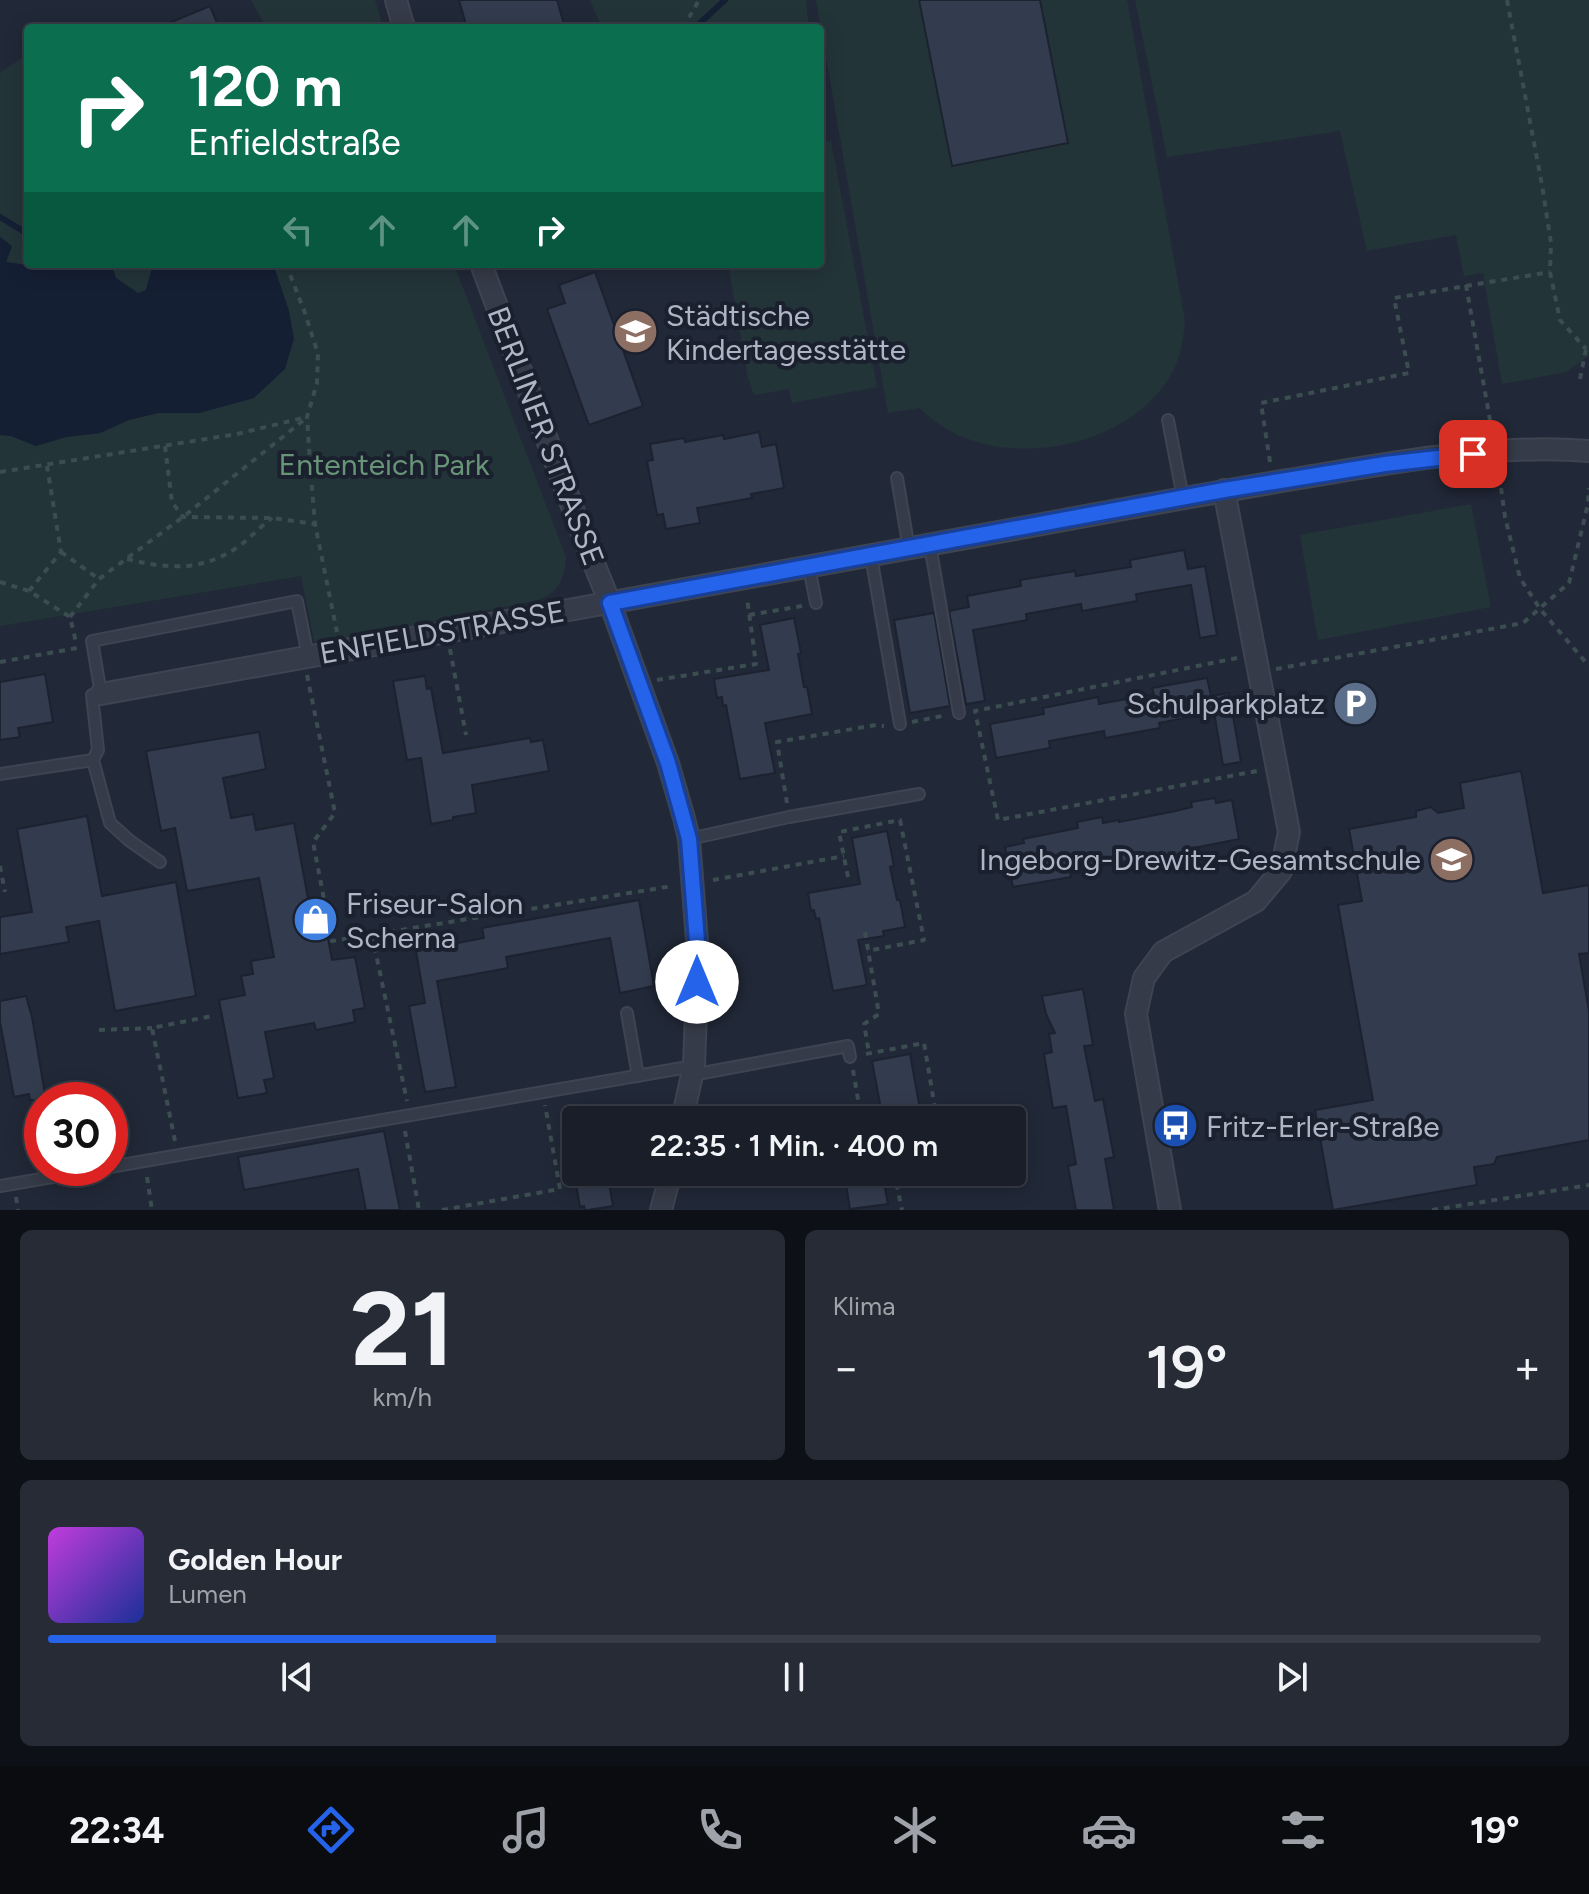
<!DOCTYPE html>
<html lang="de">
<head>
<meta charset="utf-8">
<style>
  :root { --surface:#191e29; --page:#262b35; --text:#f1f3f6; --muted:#9fa2a8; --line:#373c46; --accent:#2563eb }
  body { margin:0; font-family:Figtree,sans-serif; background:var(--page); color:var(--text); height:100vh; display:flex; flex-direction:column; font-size:30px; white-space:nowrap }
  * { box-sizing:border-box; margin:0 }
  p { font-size:26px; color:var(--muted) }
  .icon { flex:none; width:44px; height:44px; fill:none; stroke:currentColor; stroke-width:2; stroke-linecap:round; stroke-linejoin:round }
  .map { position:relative; height:1210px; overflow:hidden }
  .side { display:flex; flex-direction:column; gap:20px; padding:20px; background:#0e1017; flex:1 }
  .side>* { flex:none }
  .guide { position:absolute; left:24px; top:24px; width:800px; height:244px; border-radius:8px; box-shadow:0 4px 20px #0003,0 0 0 2px var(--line); background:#0b6e4f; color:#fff; overflow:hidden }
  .speed { position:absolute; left:24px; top:1082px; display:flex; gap:16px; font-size:40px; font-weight:700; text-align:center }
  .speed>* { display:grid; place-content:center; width:104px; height:104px; border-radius:50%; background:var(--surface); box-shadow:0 4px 20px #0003,0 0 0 2px var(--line); line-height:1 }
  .speed .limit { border:12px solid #d22; background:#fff; color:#111 }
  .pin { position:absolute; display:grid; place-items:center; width:68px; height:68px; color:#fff; margin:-34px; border-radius:16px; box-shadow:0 4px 12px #0006 }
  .me { position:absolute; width:88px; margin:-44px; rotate:0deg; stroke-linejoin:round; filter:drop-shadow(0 0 6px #0008) }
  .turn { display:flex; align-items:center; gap:28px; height:168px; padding:0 32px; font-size:36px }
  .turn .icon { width:104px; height:104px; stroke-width:2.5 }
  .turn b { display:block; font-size:56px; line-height:68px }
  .lanes { display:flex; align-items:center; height:76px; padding:0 32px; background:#0003; justify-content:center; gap:40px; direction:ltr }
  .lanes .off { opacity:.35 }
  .big { font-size:60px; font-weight:600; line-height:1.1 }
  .side .widget { flex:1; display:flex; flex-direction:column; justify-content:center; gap:12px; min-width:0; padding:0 28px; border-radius:12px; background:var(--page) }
  .side .dial { align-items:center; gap:0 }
  .dial b { font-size:104px; line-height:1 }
  .song { display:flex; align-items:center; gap:24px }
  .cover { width:96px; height:96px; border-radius:12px; background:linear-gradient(135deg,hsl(290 70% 55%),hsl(230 70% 35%)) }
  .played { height:8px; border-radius:4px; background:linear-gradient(90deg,var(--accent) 30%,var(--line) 30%) }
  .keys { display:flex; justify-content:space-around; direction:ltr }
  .heat { display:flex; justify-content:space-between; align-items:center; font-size:44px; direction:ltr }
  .side .tiles { flex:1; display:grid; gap:20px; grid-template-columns:1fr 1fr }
  .widget:last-child { grid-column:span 2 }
  .trip { position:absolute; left:562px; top:1106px; width:464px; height:80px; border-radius:8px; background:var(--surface); box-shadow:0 4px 20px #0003,0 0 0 2px var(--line); font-weight:600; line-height:80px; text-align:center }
  .menu { display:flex; height:128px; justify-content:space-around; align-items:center; background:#0a0c10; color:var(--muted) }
  .menu .icon { width:56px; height:56px }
  .menu .active { color:var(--accent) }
  .menu b { font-size:36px; color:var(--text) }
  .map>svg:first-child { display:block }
  .green { fill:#233439 }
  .water { fill:#151f34 }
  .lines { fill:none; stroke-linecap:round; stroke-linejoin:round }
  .stream { stroke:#151f34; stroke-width:6 }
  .building { fill:#333c4e; stroke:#1c222f; stroke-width:2 }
  .lane-casing { stroke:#3e4451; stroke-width:14 }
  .street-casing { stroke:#3e4451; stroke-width:24 }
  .path { stroke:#3c4d51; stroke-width:4; stroke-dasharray:6 6; stroke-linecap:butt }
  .lane { stroke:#353b48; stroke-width:10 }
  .street { stroke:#353b48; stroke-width:20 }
  .route-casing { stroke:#184099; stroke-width:20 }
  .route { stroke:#2563eb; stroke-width:14 }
  .labels { text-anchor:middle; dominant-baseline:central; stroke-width:8; stroke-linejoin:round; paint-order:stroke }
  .poi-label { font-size:30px; fill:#afb5c4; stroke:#1a202d; text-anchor:start }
  .street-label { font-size:30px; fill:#afb5c4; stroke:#1a202d }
  .park-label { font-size:30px; fill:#689477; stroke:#1a202d }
</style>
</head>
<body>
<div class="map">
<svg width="1589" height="1210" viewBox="0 0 1589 1210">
  <rect width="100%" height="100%" fill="#212837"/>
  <!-- green -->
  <g class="green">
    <path d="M 251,0 L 375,0 L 383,28 L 266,28 Z"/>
    <path d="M 590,0 L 806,0 L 809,28 L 602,28 Z"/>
    <path d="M 816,0 L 1127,0 L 1185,321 C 1183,344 1179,365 1165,384 C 1115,455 982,474 920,408 L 888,413 Z"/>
    <path d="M 1135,0 L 1589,0 L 1589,356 L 1566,372 L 1502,384 L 1483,273 L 1464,276 L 1456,235 L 1367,251 L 1340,131 L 1167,157 Z"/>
    <path d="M 28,54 L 28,264 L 68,264 L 67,268 L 56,269 L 5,262 L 12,247 L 0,237 L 0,73 Z"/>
    <path d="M 820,112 L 824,142 L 831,141 L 877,387 L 792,403 L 789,389 L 754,395 L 748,378 L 728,264 L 820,264 Z"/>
    <path d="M 111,264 L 153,264 L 146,290 L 138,294 L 116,278 Z"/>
    <path d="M 273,264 L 454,264 L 566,557 C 564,581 558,594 534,601 L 315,645 L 301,576 L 0,626 L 0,435 L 11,436 L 36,446 L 66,437 L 100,433 L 129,420 L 159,413 L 199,413 L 254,398 L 289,311 Z"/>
    <path d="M 1471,504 L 1491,607 L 1318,640 L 1300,535 Z"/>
  </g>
  <!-- water -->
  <path class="water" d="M 0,237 L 12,246 L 6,262 L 55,269 L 67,268 L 68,264 L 111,264 L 116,278 L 138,293 L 146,290 L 153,264 L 273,264 L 289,311 L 294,339 L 285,369 L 254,398 L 199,413 L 158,413 L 129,420 L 100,433 L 66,437 L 36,446 L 11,436 L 0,435 Z"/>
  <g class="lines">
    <!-- stream -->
    <g class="stream">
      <path d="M 699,28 L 700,23 L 725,0"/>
      <path d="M 0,217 L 28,234"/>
    </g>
  </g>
  <!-- building -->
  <g class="building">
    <path d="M 459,0 L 557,0 L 565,28 L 467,28 Z"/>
    <path d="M 919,0 L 1040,0 L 1068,143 L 952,166 Z"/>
    <path d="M 210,6 L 219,28 L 157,28 Z"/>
    <path d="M 595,272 L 643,406 L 589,425 L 547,309 L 565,303 L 559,285 Z"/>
    <path d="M 759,432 L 762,447 L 776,444 L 784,488 L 751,494 L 752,498 L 697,508 L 700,523 L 666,529 L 663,514 L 657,515 L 647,461 L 653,460 L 650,444 L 684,438 L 685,442 L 723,435 L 724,439 Z"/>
    <path d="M 1184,550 L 1188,569 L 1205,566 L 1217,635 L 1200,638 L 1191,585 L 1136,594 L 1137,601 L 1099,608 L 1082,611 L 1081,604 L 1026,614 L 1027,620 L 973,630 L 985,701 L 966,704 L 949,611 L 969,607 L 967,596 L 1021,586 L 1020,580 L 1075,571 L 1076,576 L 1131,567 L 1130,560 Z"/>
    <path d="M 934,613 L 950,706 L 910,713 L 894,620 Z"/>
    <path d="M 794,618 L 801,653 L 798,654 L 804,687 L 807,687 L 812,714 L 765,723 L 775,773 L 740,779 L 726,705 L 723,706 L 722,697 L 717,698 L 714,679 L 769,670 L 760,625 Z"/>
    <path d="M 45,674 L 53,722 L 18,728 L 20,737 L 0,740 L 0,682 Z"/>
    <path d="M 425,676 L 427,689 L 431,688 L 443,753 L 530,738 L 531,742 L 543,740 L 549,771 L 472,785 L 476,813 L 453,817 L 453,820 L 431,824 L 421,758 L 407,760 L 393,681 Z"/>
    <path d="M 1207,678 L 1211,696 L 1229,693 L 1241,762 L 1223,765 L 1214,712 L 1159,723 L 1160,728 L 1105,738 L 1104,731 L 1049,741 L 1050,748 L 996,758 L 990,724 L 1044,714 L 1043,708 L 1098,697 L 1099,704 L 1154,694 L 1152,688 Z"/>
    <path d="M 259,732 L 266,769 L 223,778 L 231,818 L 253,814 L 256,830 L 294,823 L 310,909 L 315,908 L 320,934 L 327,933 L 332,960 L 355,957 L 365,1008 L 353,1010 L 355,1022 L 316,1030 L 314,1023 L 265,1032 L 274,1078 L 264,1080 L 267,1093 L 238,1098 L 219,1000 L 245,995 L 241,976 L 253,974 L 251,961 L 274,957 L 259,878 L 187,891 L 175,828 L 161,831 L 146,751 Z"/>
    <path d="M 1521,771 L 1543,893 L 1589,885 L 1589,953 L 1579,954 L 1589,1011 L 1589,1140 L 1497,1157 L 1494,1164 L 1474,1167 L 1477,1185 L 1333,1210 L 1315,1110 L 1373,1100 L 1338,905 L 1362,901 L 1349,829 L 1416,817 L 1416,811 L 1431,807 L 1438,813 L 1464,808 L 1460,783 Z"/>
    <path d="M 1215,798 L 1216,803 L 1232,800 L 1239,839 L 1183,850 L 1184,856 L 1128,867 L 1127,861 L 1084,869 L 1070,872 L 1071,877 L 1013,887 L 1005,847 L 1024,843 L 1023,839 L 1078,828 L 1077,822 L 1102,817 L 1103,823 L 1119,820 L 1119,822 L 1176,811 L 1192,807 L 1191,802 Z"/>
    <path d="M 87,816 L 102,896 L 176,882 L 196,996 L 115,1011 L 99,921 L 66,927 L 69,942 L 0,954 L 0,917 L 32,912 L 17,829 Z"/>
    <path d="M 887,831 L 894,866 L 890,867 L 897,900 L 900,900 L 905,927 L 883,931 L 884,936 L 858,940 L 867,985 L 833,991 L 819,918 L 816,919 L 814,910 L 811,911 L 808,893 L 860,884 L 852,838 Z"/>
    <path d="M 639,900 L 654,986 L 620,993 L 610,938 L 506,957 L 508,968 L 437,981 L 456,1087 L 425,1092 L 409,1006 L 425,1003 L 416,951 L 484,938 L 482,928 Z"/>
    <path d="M 1083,989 L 1093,1045 L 1084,1046 L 1095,1101 L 1103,1099 L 1114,1157 L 1105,1159 L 1114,1210 L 1076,1210 L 1068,1166 L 1076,1164 L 1066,1106 L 1053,1108 L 1044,1054 L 1052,1052 L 1049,1034 L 1055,1033 L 1046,1014 L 1042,996 Z"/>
    <path d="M 26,996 L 32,1017 L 46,1100 L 30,1100 L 29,1094 L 14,1097 L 0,1022 L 0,1001 Z"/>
    <path d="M 910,1054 L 922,1120 L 883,1120 L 872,1061 Z"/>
    <path d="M 384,1131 L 400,1210 L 366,1210 L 358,1169 L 244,1190 L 238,1157 Z"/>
    <path d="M 574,1172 L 607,1172 L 613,1206 L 588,1210 L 585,1210 L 584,1206 L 580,1207 Z"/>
    <path d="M 844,1172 L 882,1172 L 888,1204 L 850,1209 Z"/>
  </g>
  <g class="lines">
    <defs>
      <g id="lane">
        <path d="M 1168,420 L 1183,498"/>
        <path d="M 897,478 L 909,549"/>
        <path d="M 930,545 L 959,713"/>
        <path d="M 871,556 L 900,724"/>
        <path d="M 809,567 L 816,603"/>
        <path d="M 0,774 L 93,760"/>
        <path d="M 689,839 L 789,817 L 919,794"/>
        <path d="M 160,862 L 130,841 L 110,823 L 93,760 L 98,750 L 92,695 L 101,694 L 92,641 L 297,601 L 308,656"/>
        <path d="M 627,1013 L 638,1076"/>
        <path d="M 692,1075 L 848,1046 L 850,1057"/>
        <path d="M 110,1167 L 694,1066"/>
        <path d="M 0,1186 L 105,1168"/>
      </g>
      <g id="street">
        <path d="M 396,0 L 404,28"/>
        <path d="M 481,264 L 588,549 L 610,603 L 668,763 L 684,818 L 689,839 L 698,954 L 694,1066 L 682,1120"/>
        <path d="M 101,694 C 409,638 718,584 1026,527 C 1123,509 1220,491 1318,475 C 1406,460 1499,444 1589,451"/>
        <path d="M 661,1210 L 671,1172"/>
        <path d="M 1170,1210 L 1136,1014 L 1144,978 L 1163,952 L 1256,901 L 1281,871 L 1289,832 L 1224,490"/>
      </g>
    </defs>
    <!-- lane casing -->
    <use href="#lane" class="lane-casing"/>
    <!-- street casing -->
    <use href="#street" class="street-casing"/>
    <!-- path -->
    <g class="path">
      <path d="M 1507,0 L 1542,185 L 1551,243 L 1550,272 L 1560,320 L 1586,349"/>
      <path d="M 683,28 L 699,0"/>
      <path d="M 286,264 L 305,313 L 318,354 L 317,383 L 307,417 L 311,476 L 315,524 L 337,632"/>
      <path d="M 1466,285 L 1490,420"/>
      <path d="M 1580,379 L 1586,349"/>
      <path d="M 165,446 L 172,502 L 183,517 L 272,518 L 315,524"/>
      <path d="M 1270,462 L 1261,403 L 1409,373 L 1394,298 L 1550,272"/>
      <path d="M 0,472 L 237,434 L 307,417"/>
      <path d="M 1501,488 L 1505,517 L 1520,578 L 1540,609 L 1589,666"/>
      <path d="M 61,552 L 99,579"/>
      <path d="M 127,559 C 168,569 200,572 238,547 C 250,538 260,527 272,518"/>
      <path d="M 0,582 L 29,591 L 70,617 L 76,642"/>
      <path d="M 29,591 L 61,552 L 47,466"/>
      <path d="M 749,615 L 802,606"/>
      <path d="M 70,617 L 99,579 L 183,517 L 305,419"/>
      <path d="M 450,649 L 466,735"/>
      <path d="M 1237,658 L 975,711 L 998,820 L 1257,771"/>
      <path d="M 0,662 L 77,648"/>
      <path d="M 1276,669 L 1523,623 L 1569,583 L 1588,504 L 1589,488"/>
      <path d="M 307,675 L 335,813 L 313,842 L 332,941 L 673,886"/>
      <path d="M 657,680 L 756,664 L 747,598"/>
      <path d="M 912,722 L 947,715"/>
      <path d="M 787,803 L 777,742 L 876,725 L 884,726"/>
      <path d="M 0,866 L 5,892"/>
      <path d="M 848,877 L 839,832 L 900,820 L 924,940 L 867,951"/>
      <path d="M 713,880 L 844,856"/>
      <path d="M 865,932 L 879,1014 L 864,1024 L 869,1053"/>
      <path d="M 372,935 L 407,1101"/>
      <path d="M 99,1030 L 152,1028"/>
      <path d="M 866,1054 L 924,1043 L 937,1120"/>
      <path d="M 853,1070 L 859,1105"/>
      <path d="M 405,1131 L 419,1210"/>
      <path d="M 175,1141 L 152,1028 L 212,1016"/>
      <path d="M 894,1172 L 902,1210"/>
      <path d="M 147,1177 L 152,1210"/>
      <path d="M 16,1197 L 18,1210"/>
      <path d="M 442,1210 L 560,1189 L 545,1105"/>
      <path d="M 1432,1210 L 1589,1185"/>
    </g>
    <!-- lane -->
    <use href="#lane" class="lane"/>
    <!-- street -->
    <use href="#street" class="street"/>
  </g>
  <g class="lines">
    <defs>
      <path id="route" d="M 697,982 L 698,954 L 689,839 L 668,763 L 610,603 L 1224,490 L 1385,464 L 1473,454"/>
    </defs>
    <!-- route casing -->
    <use href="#route" class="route-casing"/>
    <!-- route -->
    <use href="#route" class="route"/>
  </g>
  <!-- icons -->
  <defs>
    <symbol id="school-disc" viewBox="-11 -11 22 22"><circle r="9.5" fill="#8d6e63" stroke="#1a202d"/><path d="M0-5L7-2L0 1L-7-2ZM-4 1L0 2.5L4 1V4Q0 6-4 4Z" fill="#fff"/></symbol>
    <symbol id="parking-disc" viewBox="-11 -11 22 22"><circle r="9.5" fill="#5c6f8a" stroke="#1a202d"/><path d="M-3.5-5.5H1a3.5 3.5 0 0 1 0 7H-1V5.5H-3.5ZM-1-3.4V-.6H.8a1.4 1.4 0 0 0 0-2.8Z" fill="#fff"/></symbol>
    <symbol id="shop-disc" viewBox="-11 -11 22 22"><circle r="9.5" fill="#3f7fe0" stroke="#1a202d"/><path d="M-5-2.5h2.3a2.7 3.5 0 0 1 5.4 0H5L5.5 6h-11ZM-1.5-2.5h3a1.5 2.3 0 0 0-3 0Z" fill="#fff"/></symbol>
    <symbol id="bus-disc" viewBox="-11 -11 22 22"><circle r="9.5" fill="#1a4fb4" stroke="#1a202d"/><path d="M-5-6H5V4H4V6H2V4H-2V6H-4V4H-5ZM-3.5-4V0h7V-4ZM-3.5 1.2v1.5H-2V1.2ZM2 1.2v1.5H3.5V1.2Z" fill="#fff"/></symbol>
  </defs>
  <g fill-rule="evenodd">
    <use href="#school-disc" x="610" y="306" width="51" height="51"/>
    <use href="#parking-disc" x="1330" y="678" width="51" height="51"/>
    <use href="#school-disc" x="1426" y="834" width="51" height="51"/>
    <use href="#shop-disc" x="290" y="894" width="51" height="51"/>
    <use href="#bus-disc" x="1150" y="1100" width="51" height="51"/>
  </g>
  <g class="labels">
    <!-- poi labels -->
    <g class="poi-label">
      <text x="666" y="315">Städtische<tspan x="666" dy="34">Kindertagesstätte</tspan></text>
      <text x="1325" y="703" text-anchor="end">Schulparkplatz</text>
      <text x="1421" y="859" text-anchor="end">Ingeborg-Drewitz-Gesamtschule</text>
      <text x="346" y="903">Friseur-Salon<tspan x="346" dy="34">Scherna</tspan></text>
      <text x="1206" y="1126">Fritz-Erler-Straße</text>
    </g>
    <!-- street labels -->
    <g class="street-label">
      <text transform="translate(546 436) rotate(69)">BERLINER STRASSE</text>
      <text transform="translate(442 632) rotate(-10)">ENFIELDSTRASSE</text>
    </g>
    <!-- park labels -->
    <g class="park-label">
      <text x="384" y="464">Ententeich Park</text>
    </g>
  </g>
</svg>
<div class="speed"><div class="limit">30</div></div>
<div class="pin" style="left:1473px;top:454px;background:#d93025"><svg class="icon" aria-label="arrive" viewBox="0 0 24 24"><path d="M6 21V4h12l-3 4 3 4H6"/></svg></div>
<svg class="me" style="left:697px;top:982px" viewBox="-20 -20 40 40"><circle r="19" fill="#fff"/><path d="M0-13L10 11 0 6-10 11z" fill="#2563eb"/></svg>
<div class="trip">22:35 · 1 Min. · 400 m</div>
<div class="guide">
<div class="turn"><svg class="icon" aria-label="right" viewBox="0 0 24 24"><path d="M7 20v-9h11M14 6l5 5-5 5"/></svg><div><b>120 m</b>Enfieldstraße</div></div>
<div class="lanes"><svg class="icon off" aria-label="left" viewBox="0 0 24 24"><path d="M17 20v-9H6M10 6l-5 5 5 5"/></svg><svg class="icon off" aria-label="ahead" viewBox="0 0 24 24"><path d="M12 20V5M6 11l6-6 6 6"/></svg><svg class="icon off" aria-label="ahead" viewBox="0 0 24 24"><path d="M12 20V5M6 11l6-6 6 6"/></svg><svg class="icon" aria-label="right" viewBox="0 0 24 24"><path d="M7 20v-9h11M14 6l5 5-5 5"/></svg></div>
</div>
</div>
<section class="side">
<div class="tiles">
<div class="widget dial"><b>21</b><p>km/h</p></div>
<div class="widget"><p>Klima</p>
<div class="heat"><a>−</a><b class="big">19°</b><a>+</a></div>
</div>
<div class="widget">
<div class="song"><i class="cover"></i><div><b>Golden Hour</b><p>Lumen</p></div></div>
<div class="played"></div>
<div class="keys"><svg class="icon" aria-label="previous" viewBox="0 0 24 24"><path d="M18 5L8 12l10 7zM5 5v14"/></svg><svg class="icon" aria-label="pause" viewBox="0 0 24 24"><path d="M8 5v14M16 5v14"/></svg><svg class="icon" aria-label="next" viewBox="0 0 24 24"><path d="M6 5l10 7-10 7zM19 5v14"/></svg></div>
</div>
</div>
</section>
<nav class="menu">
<b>22:34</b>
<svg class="icon active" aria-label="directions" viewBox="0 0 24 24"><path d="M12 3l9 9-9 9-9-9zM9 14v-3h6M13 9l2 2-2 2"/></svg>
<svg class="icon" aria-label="music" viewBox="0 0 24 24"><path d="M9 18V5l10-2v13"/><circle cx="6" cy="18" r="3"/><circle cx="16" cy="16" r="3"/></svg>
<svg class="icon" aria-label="phone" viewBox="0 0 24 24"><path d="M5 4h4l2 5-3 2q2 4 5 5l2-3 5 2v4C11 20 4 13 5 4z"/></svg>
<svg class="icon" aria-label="climate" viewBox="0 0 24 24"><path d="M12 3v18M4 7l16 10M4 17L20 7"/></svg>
<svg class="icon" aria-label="car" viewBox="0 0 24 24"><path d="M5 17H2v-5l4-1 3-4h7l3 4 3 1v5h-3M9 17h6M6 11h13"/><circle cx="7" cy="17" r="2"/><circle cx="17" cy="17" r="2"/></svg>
<svg class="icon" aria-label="filters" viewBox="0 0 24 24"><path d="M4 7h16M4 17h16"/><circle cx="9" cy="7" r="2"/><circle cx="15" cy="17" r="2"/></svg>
<b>19°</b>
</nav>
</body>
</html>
